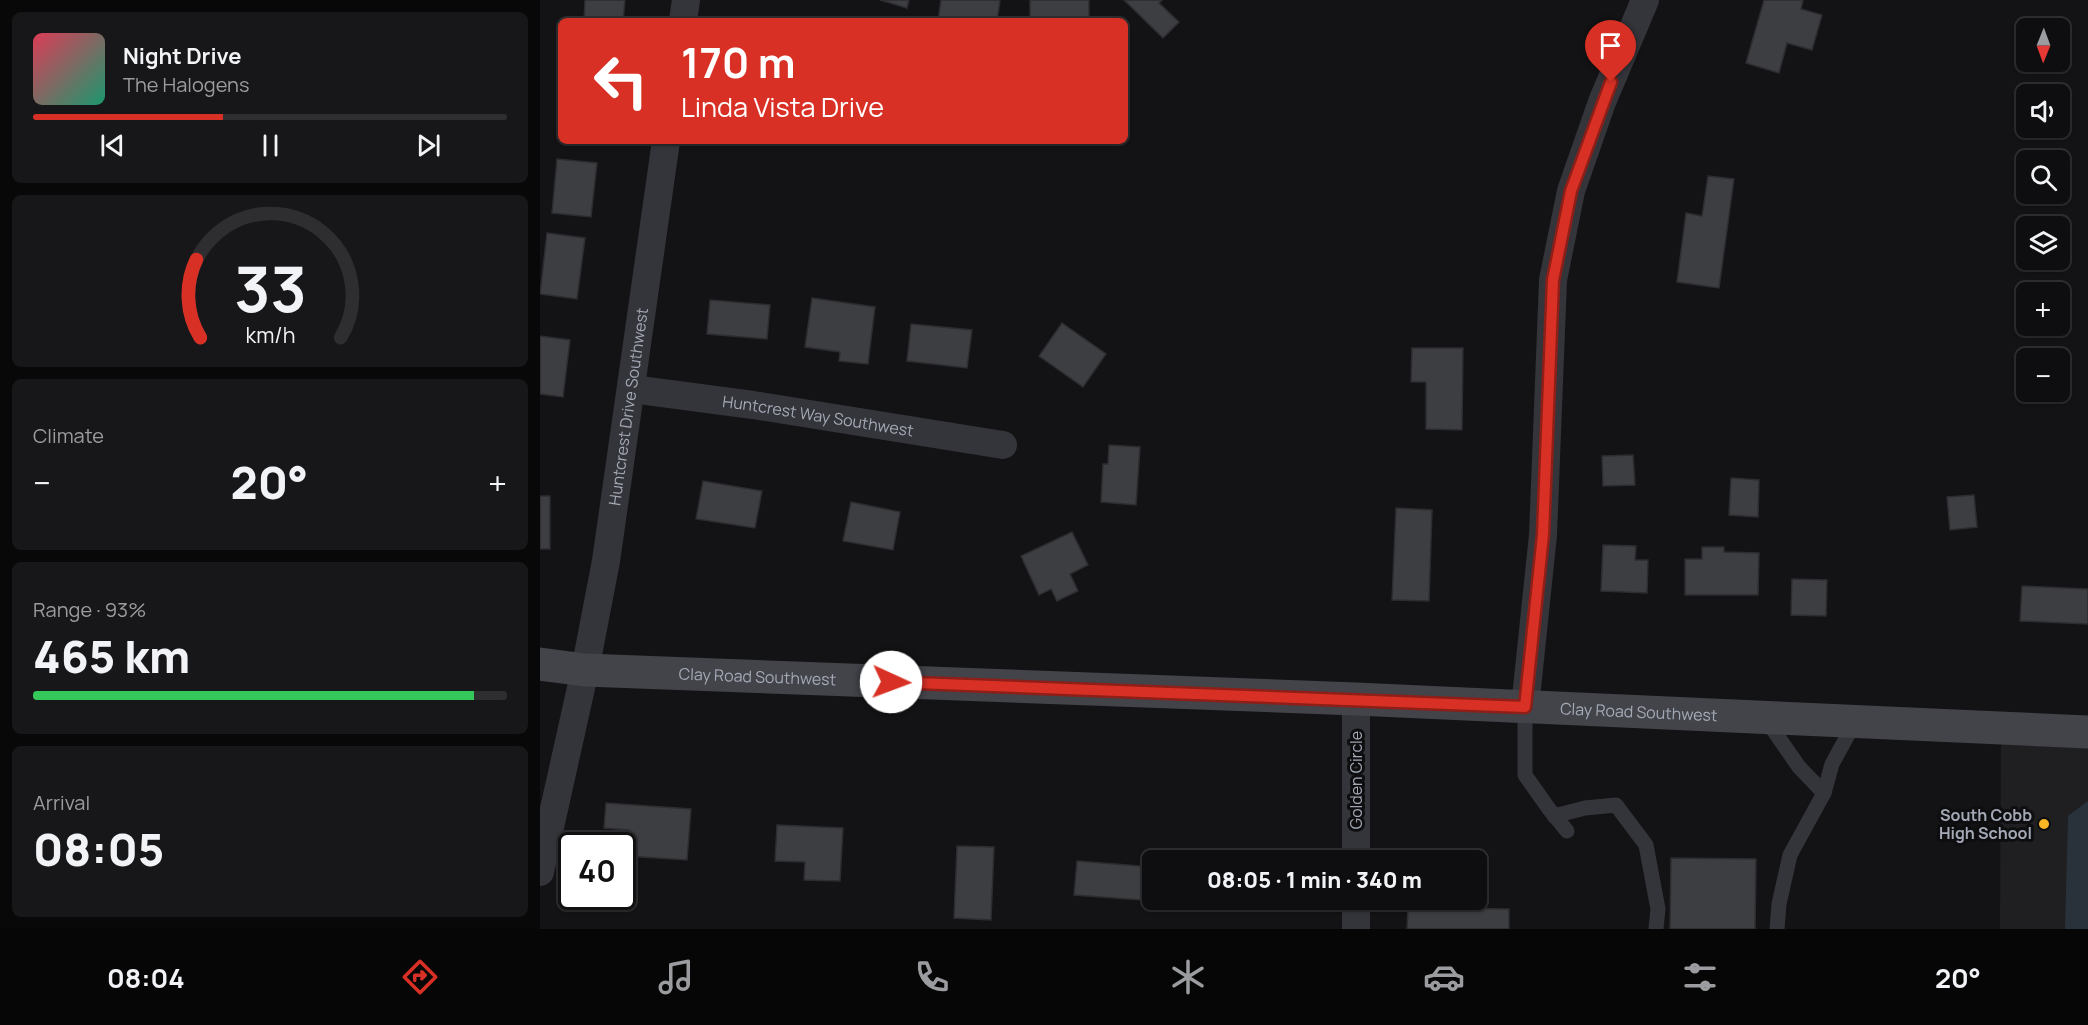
<!DOCTYPE html>
<html lang="en">
<head>
<meta charset="utf-8">
<style>
  :root { --surface:#0e0e10; --page:#171719; --text:#f1f3f6; --muted:#9b9c9f; --line:#2e2e30; --accent:#d93025 }
  body { margin:0; font-family:Manrope,sans-serif; background:var(--page); color:var(--text); height:100vh; display:flex; flex-direction:column; font-size:22px; white-space:nowrap }
  * { box-sizing:border-box; margin:0 }
  p { font-size:20px; color:var(--muted) }
  .icon { flex:none; width:33px; height:33px; fill:none; stroke:currentColor; stroke-width:2; stroke-linecap:round; stroke-linejoin:round }
  .map { position:relative; flex:1; overflow:hidden }
  .panel { display:flex; flex-direction:column; gap:12px; padding:12px; background:#080809; width:540px }
  .panel>* { flex:none }
  .hud { position:absolute; left:18px; top:18px; width:570px; height:126px; border-radius:9px; box-shadow:0 2px 4px #0004,0 0 0 2px var(--line); background:#d93025; color:#fff; overflow:hidden }
  .needle { width:39px; rotate:181deg }
  .tools { position:absolute; left:1476px; top:18px; display:grid; gap:12px }
  .tools a { display:grid; place-items:center; width:54px; height:54px; border-radius:9px; background:var(--surface); box-shadow:0 2px 4px #0004,0 0 0 2px var(--line); font-size:30px }
  .speed { position:absolute; left:18px; top:832px; display:flex; gap:12px; font-size:30px; font-weight:700; text-align:center }
  .speed>* { display:grid; place-content:center; width:78px; height:78px; border-radius:50%; background:var(--surface); box-shadow:0 2px 4px #0004,0 0 0 2px var(--line); line-height:1 }
  .speed .limit { border:3px solid #111; border-radius:9px; background:#fff; color:#111 }
  .pin { position:absolute; display:grid; place-items:center; width:51px; height:51px; color:#fff; margin:-62px -26px; border-radius:50% 50% 50% 0; rotate:-45deg; box-shadow:0 0 6px #0007 }
  .pin .icon { rotate:45deg }
  .me { position:absolute; width:66px; margin:-33px; rotate:92deg; stroke-linejoin:round; filter:drop-shadow(0 0 4px #0008) }
  .turn { display:flex; align-items:center; gap:21px; height:126px; padding:0 24px; font-size:27px }
  .turn .icon { width:78px; height:78px; stroke-width:2.5 }
  .turn b { display:block; font-size:42px; line-height:51px }
  .big { font-size:45px; font-weight:800; line-height:1.1 }
  .panel .card { flex:1; display:flex; flex-direction:column; justify-content:center; gap:9px; min-width:0; padding:0 21px; border-radius:9px; background:var(--page) }
  .panel .dial { align-items:center; gap:0 }
  .dial svg { height:156px; overflow:visible; fill:none; stroke:var(--line); stroke-width:7; stroke-linecap:round; text-anchor:middle }
  .dial text { fill:var(--text); stroke:none }
  .song { display:flex; align-items:center; gap:18px }
  .cover { width:72px; height:72px; border-radius:9px; background:linear-gradient(135deg,hsl(350 70% 55%),hsl(160 70% 35%)) }
  .played { height:6px; border-radius:3px; background:linear-gradient(90deg,var(--accent) 40%,var(--line) 40%) }
  .keys { display:flex; justify-content:space-around; direction:ltr }
  .heat { display:flex; justify-content:space-between; align-items:center; font-size:33px; direction:ltr }
  .charge { height:9px; border-radius:4px; background:linear-gradient(90deg,#34c759 93%,var(--line) 0) }
  .trip { position:absolute; left:602px; top:850px; width:345px; height:60px; border-radius:9px; background:var(--surface); box-shadow:0 2px 4px #0004,0 0 0 2px var(--line); font-weight:800; line-height:60px; text-align:center }
  .dock { display:flex; height:96px; justify-content:space-around; align-items:center; background:#060606; color:var(--muted) }
  .dock .icon { width:42px; height:42px }
  .dock .on { color:var(--accent) }
  .dock b { font-size:27px; color:var(--text) }
  main { display:flex; flex:1; min-height:0 }
  .map>svg:first-child { display:block }
  .built { fill:#1f1f22 }
  .water { fill:#29323a }
  .building { fill:#3d3e42; stroke:#2d2d31; stroke-width:1.5 }
  .lines { fill:none; stroke-linecap:round; stroke-linejoin:round }
  .lane { stroke:#34353a; stroke-width:15 }
  .street { stroke:#34353a; stroke-width:28 }
  .secondary { stroke:#42444a; stroke-width:33 }
  .route-casing { stroke:#8d1f18; stroke-width:15 }
  .route { stroke:#d93025; stroke-width:10 }
  .poi-dot { fill:#fdb623; stroke:#0e0e10; stroke-width:2 }
  .labels { text-anchor:middle; dominant-baseline:central; stroke-width:6; stroke-linejoin:round; paint-order:stroke }
  .street-label { font-size:16px; fill:#a4a9b6; stroke:#0e0e10 }
  .poi-label { font-size:16px; font-weight:bold; fill:#a4a9b6; stroke:#0e0e10; text-anchor:end }
</style>
</head>
<body>
<main>
<section class="panel">
<div class="card">
<div class="song"><i class="cover"></i><div><b>Night Drive</b><p>The Halogens</p></div></div>
<div class="played"></div>
<div class="keys"><svg class="icon" aria-label="previous" viewBox="0 0 24 24"><path d="M18 5L8 12l10 7zM5 5v14"/></svg><svg class="icon" aria-label="pause" viewBox="0 0 24 24"><path d="M8 5v14M16 5v14"/></svg><svg class="icon" aria-label="next" viewBox="0 0 24 24"><path d="M6 5l10 7-10 7zM19 5v14"/></svg></div>
</div>
<div class="card dial"><svg viewBox="0 0 100 80">
<path d="M14 69A42 42 0 1 1 86 69"/>
<path d="M14 69A42 42 0 0 1 12 29" stroke="#d93025"/>
<text x="50" y="56" font-size="32" font-weight="700">33</text>
<text x="50" y="72" font-size="11">km/h</text>
</svg></div>
<div class="card"><p>Climate</p>
<div class="heat"><a>−</a><b class="big">20°</b><a>+</a></div>
</div>
<div class="card"><p>Range · 93%</p><b class="big">465 km</b><div class="charge"></div></div>
<div class="card"><p>Arrival</p><b class="big">08:05</b></div>
</section>
<div class="map">
<svg width="1548" height="929" viewBox="0 0 1548 929">
  <rect width="100%" height="100%" fill="#131315"/>
  <!-- built -->
  <path class="built" d="M 1461,715 L 1548,719 L 1548,929 L 1460,929 Z"/>
  <!-- water -->
  <path class="water" d="M 1548,801 L 1548,929 L 1525,929 L 1528,816 Z"/>
  <!-- building -->
  <g class="building">
    <path d="M 45,0 L 85,0 L 83,21 L 44,21 Z"/>
    <path d="M 340,0 L 369,0 L 367,8 Z"/>
    <path d="M 401,0 L 460,0 L 457,21 L 398,21 Z"/>
    <rect x="490" y="0" width="59" height="21"/>
    <path d="M 584,0 L 622,0 L 619,3 L 639,22 L 623,38 Z"/>
    <path d="M 1224,0 L 1263,0 L 1261,9 L 1282,15 L 1272,50 L 1247,43 L 1239,73 L 1206,63 Z"/>
    <path d="M 17,159 L 57,163 L 51,217 L 12,213 Z"/>
    <path d="M 1168,176 L 1194,179 L 1179,288 L 1137,282 L 1146,213 L 1162,216 Z"/>
    <path d="M 7,233 L 45,238 L 37,299 L 0,294 Z"/>
    <path d="M 272,298 L 335,307 L 328,364 L 299,361 L 300,352 L 265,347 Z"/>
    <path d="M 170,300 L 230,305 L 227,339 L 167,334 Z"/>
    <path d="M 522,323 L 566,354 L 543,387 L 499,356 Z"/>
    <path d="M 371,324 L 432,330 L 427,368 L 367,361 Z"/>
    <path d="M 0,336 L 30,340 L 23,397 L 0,394 Z"/>
    <path d="M 872,348 L 923,348 L 922,430 L 886,429 L 886,382 L 871,382 Z"/>
    <path d="M 569,445 L 600,447 L 596,505 L 561,502 L 563,464 L 568,464 Z"/>
    <path d="M 1093,455 L 1095,485 L 1063,486 L 1062,456 Z"/>
    <path d="M 1191,478 L 1219,480 L 1218,517 L 1189,515 Z"/>
    <path d="M 163,481 L 222,491 L 215,528 L 156,519 Z"/>
    <path d="M 1434,495 L 1437,527 L 1410,530 L 1407,497 Z"/>
    <rect x="0" y="496" width="10" height="53"/>
    <path d="M 311,502 L 360,512 L 353,550 L 303,541 Z"/>
    <path d="M 856,508 L 892,510 L 889,601 L 852,600 Z"/>
    <path d="M 532,532 L 548,565 L 530,574 L 538,591 L 517,601 L 511,589 L 499,595 L 481,556 Z"/>
    <path d="M 1063,545 L 1096,546 L 1095,560 L 1108,560 L 1107,593 L 1061,591 Z"/>
    <path d="M 1162,547 L 1184,547 L 1184,552 L 1219,553 L 1218,595 L 1145,595 L 1145,559 L 1162,559 Z"/>
    <path d="M 1252,579 L 1287,580 L 1286,616 L 1251,615 Z"/>
    <path d="M 1482,586 L 1548,589 L 1548,624 L 1480,621 Z"/>
    <path d="M 66,803 L 151,809 L 147,860 L 87,856 L 89,830 L 64,828 Z"/>
    <path d="M 237,825 L 303,828 L 300,881 L 264,880 L 265,862 L 235,861 Z"/>
    <path d="M 417,846 L 454,847 L 451,920 L 414,918 Z"/>
    <path d="M 683,856 L 759,857 L 759,861 L 683,861 Z"/>
    <path d="M 1131,858 L 1216,859 L 1215,929 L 1130,929 Z"/>
    <path d="M 537,861 L 612,867 L 612,900 L 616,901 L 534,895 Z"/>
    <path d="M 682,900 L 715,900 L 715,903 L 682,902 Z"/>
    <path d="M 868,908 L 969,909 L 969,929 L 867,929 Z"/>
  </g>
  <g class="lines">
    <!-- lane -->
    <g class="lane">
      <path d="M 985,707 L 985,775 L 1009,809 L 1027,831"/>
      <path d="M 1225,718 L 1259,767 L 1284,793"/>
      <path d="M 1014,816 L 1045,808 L 1076,805 L 1106,845 L 1118,909 L 1116,929"/>
      <path d="M 1237,929 L 1239,904 L 1250,855 L 1284,793 L 1292,764 L 1315,722"/>
    </g>
    <!-- street -->
    <g class="street">
      <path d="M 143,21 L 146,0"/>
      <path id="s1" d="M 92,389 L 213,405 L 463,445"/>
      <path d="M 816,699 L 816,861"/>
      <path d="M 985,707 L 1003,535 L 1013,280 L 1031,191 L 1062,102 L 1105,0"/>
      <path id="s2" d="M 0,872 L 45,670 L 66,561 L 126,141"/>
      <path d="M 816,900 L 816,929"/>
    </g>
    <!-- secondary -->
    <path class="secondary" id="s3" d="M 0,664 L 45,670 L 816,699 L 1548,732"/>
  </g>
  <g class="lines">
    <defs>
      <path id="route" d="M 351,682 L 985,707 L 1003,535 L 1013,280 L 1031,191 L 1071,82"/>
    </defs>
    <!-- route casing -->
    <use href="#route" class="route-casing"/>
    <!-- route -->
    <use href="#route" class="route"/>
  </g>
  <!-- markers -->
  <circle class="poi-dot" cx="1504" cy="824" r="6"/>
  <g class="labels">
    <!-- street labels -->
    <g class="street-label">
      <text stroke="none"><textPath href="#s2" startOffset="474">Huntcrest Drive Southwest</textPath></text>
      <text stroke="none"><textPath href="#s1" startOffset="188">Huntcrest Way Southwest</textPath></text>
      <text stroke="none"><textPath href="#s3" startOffset="218">Clay Road Southwest</textPath></text>
      <text stroke="none"><textPath href="#s3" startOffset="1100">Clay Road Southwest</textPath></text>
      <text transform="translate(816 780) rotate(-90)">Golden Circle</text>
    </g>
    <!-- poi labels -->
    <g class="poi-label">
      <text x="1492" y="815">South Cobb<tspan x="1492" dy="18">High School</tspan></text>
    </g>
  </g>
</svg>
<div class="tools">
<a><svg class="needle" viewBox="-14 -14 28 28"><path d="M0-13l5 13h-10z" fill="#e53935"/><path d="M0 13l5-13h-10z" fill="#9b9c9f"/></svg></a>
<a><svg class="icon" aria-label="sound" viewBox="0 0 24 24"><path d="M4 9h4l5-4v14l-5-4H4zM17 9q2 3 0 6"/></svg></a>
<a><svg class="icon" aria-label="search" viewBox="0 0 24 24"><circle cx="10" cy="10" r="6"/><path d="M15 15l6 6"/></svg></a>
<a><svg class="icon" aria-label="layers" viewBox="0 0 24 24"><path d="M12 4l9 5-9 5-9-5zM3 14l9 5 9-5"/></svg></a>
<a>+</a>
<a>−</a>
</div>
<div class="speed"><div class="limit">40</div></div>
<div class="pin" style="left:1071px;top:82px;background:#d93025"><svg class="icon" aria-label="arrive" viewBox="0 0 24 24"><path d="M6 21V4h12l-3 4 3 4H6"/></svg></div>
<svg class="me" style="left:351px;top:682px" viewBox="-20 -20 40 40"><circle r="19" fill="#fff"/><path d="M0-13L10 11 0 6-10 11z" fill="#d93025"/></svg>
<div class="trip">08:05 · 1 min · 340 m</div>
<div class="hud">
<div class="turn"><svg class="icon" aria-label="left" viewBox="0 0 24 24"><path d="M17 20v-9H6M10 6l-5 5 5 5"/></svg><div><b>170 m</b>Linda Vista Drive</div></div>
</div>
</div>
</main>
<nav class="dock">
<b>08:04</b>
<svg class="icon on" aria-label="directions" viewBox="0 0 24 24"><path d="M12 3l9 9-9 9-9-9zM9 14v-3h6M13 9l2 2-2 2"/></svg>
<svg class="icon" aria-label="music" viewBox="0 0 24 24"><path d="M9 18V5l10-2v13"/><circle cx="6" cy="18" r="3"/><circle cx="16" cy="16" r="3"/></svg>
<svg class="icon" aria-label="phone" viewBox="0 0 24 24"><path d="M5 4h4l2 5-3 2q2 4 5 5l2-3 5 2v4C11 20 4 13 5 4z"/></svg>
<svg class="icon" aria-label="climate" viewBox="0 0 24 24"><path d="M12 3v18M4 7l16 10M4 17L20 7"/></svg>
<svg class="icon" aria-label="car" viewBox="0 0 24 24"><path d="M5 17H2v-5l4-1 3-4h7l3 4 3 1v5h-3M9 17h6M6 11h13"/><circle cx="7" cy="17" r="2"/><circle cx="17" cy="17" r="2"/></svg>
<svg class="icon" aria-label="filters" viewBox="0 0 24 24"><path d="M4 7h16M4 17h16"/><circle cx="9" cy="7" r="2"/><circle cx="15" cy="17" r="2"/></svg>
<b>20°</b>
</nav>
</body>
</html>
